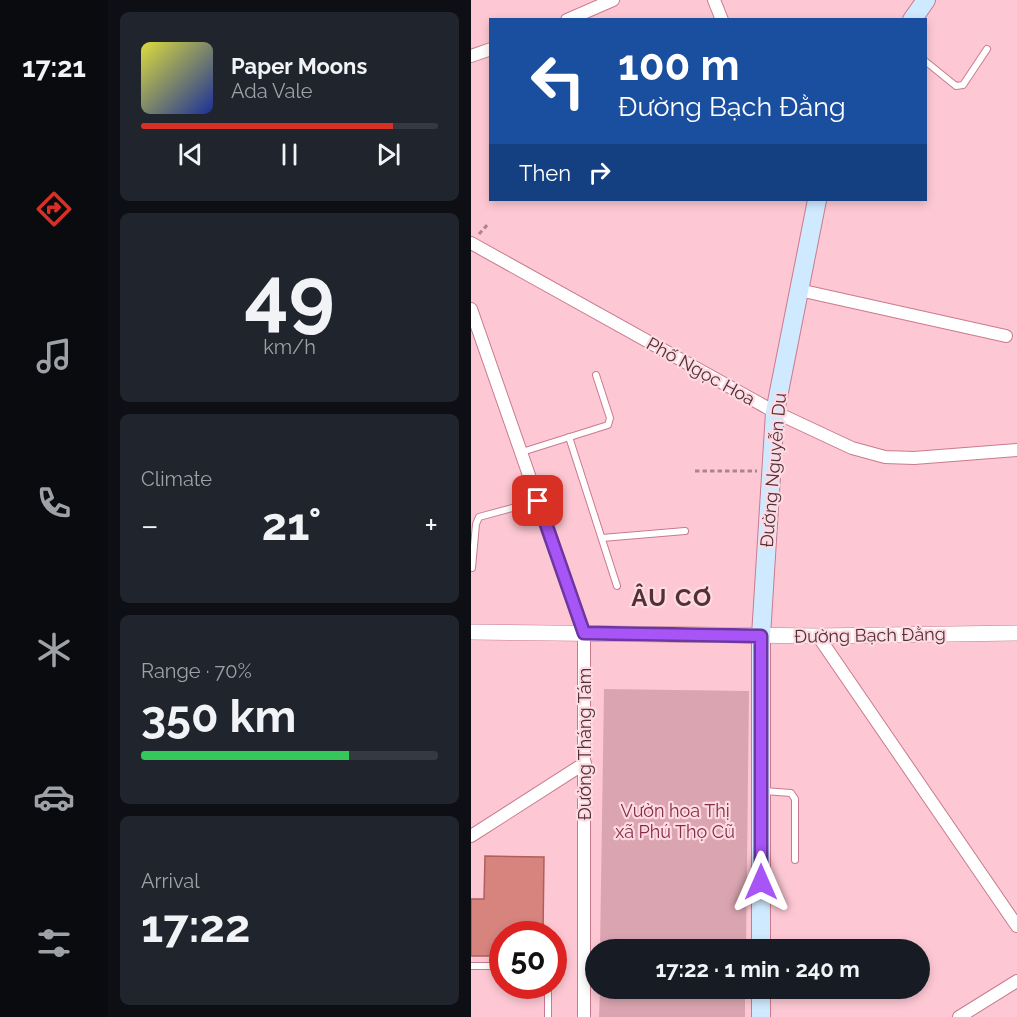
<!DOCTYPE html>
<html lang="en">
<head>
<meta charset="utf-8">
<style>
  :root { --surface:#171b24; --page:#20242c; --text:#f1f3f6; --muted:#9ea1a6; --line:#363941; --accent:#d93025 }
  body { margin:0; font-family:Raleway,sans-serif; background:var(--page); color:var(--text); height:100vh; display:flex; flex-direction:column; font-size:22px; white-space:nowrap }
  * { box-sizing:border-box; margin:0 }
  p { font-size:20px; color:var(--muted) }
  .icon { flex:none; width:33px; height:33px; fill:none; stroke:currentColor; stroke-width:2; stroke-linecap:round; stroke-linejoin:round }
  .map { position:relative; flex:1; overflow:hidden }
  .sheet { display:flex; flex-direction:column; gap:12px; padding:12px; background:#0d0f14; width:363px }
  .sheet>* { flex:none }
  .hud { position:absolute; left:18px; top:18px; width:438px; height:183px; border-radius:0px; box-shadow:0 3px 9px #0003; background:#1a4fa0; color:#fff; overflow:hidden }
  .speed { position:absolute; left:18px; top:921px; display:flex; gap:12px; font-size:30px; font-weight:700; text-align:center }
  .speed>* { display:grid; place-content:center; width:78px; height:78px; border-radius:50%; background:var(--surface); box-shadow:0 3px 9px #0003; line-height:1 }
  .speed .limit { border:9px solid #d22; background:#fff; color:#111 }
  .pin { position:absolute; display:grid; place-items:center; width:51px; height:51px; color:#fff; margin:-26px; border-radius:12px; box-shadow:0 3px 9px #0006 }
  .me { position:absolute; width:66px; margin:-33px; rotate:0deg; stroke-linejoin:round; filter:drop-shadow(0 0 4px #0008) }
  .turn { display:flex; align-items:center; gap:21px; height:126px; padding:0 30px; font-size:27px }
  .turn .icon { width:78px; height:78px; stroke-width:2.5 }
  .turn b { display:block; font-size:42px; line-height:51px }
  .then { display:flex; align-items:center; height:57px; padding:0 30px; background:#0003; gap:12px; font-size:22px }
  .big { font-size:45px; font-weight:700; line-height:1.1 }
  .sheet .tile { flex:1; display:flex; flex-direction:column; justify-content:center; gap:9px; min-width:0; padding:0 21px; border-radius:9px; background:var(--page) }
  .sheet .dial { align-items:center; gap:0 }
  .dial b { font-size:78px; line-height:1 }
  .song { display:flex; align-items:center; gap:18px }
  .cover { width:72px; height:72px; border-radius:9px; background:linear-gradient(135deg,hsl(60 70% 55%),hsl(230 70% 35%)) }
  .played { height:6px; border-radius:3px; background:linear-gradient(90deg,var(--accent) 85%,var(--line) 85%) }
  .keys { display:flex; justify-content:space-around; direction:ltr }
  .heat { display:flex; justify-content:space-between; align-items:center; font-size:33px; direction:ltr }
  .charge { height:9px; border-radius:4px; background:linear-gradient(90deg,#34c759 70%,var(--line) 0) }
  .trip { position:absolute; left:114px; top:939px; width:345px; height:60px; border-radius:30px; background:var(--surface); box-shadow:0 3px 9px #0003; font-weight:700; line-height:60px; text-align:center }
  main { display:flex; flex:1; min-height:0 }
  .menu { display:flex; flex-direction:column; width:108px; justify-content:space-around; align-items:center; background:#090b0e; color:var(--muted) }
  .menu .icon { width:42px; height:42px }
  .menu .selected { color:var(--accent) }
  .menu b { font-size:27px; color:var(--text) }
  .map>svg:first-child { display:block }
  .green { fill:#daa5b1 }
  .building { fill:#d7847f; stroke:#ae5f5c; stroke-width:1.5 }
  .lines { fill:none; stroke-linecap:round; stroke-linejoin:round }
  .service-casing { stroke:#ca7a8e; stroke-width:8 }
  .minor-casing { stroke:#ca7a8e; stroke-width:14 }
  .tertiary-casing { stroke:#ca7a8e; stroke-width:16 }
  .secondary-casing { stroke:#ca7a8e; stroke-width:20 }
  .path { stroke:#af838d; stroke-width:3; stroke-dasharray:4.5 3; stroke-linecap:butt }
  .service { stroke:#fff; stroke-width:6 }
  .minor { stroke:#fff; stroke-width:12 }
  .tertiary { stroke:#fff; stroke-width:15 }
  .secondary { stroke:#cfeaff; stroke-width:18 }
  .route-casing { stroke:#6d37a1; stroke-width:15 }
  .route { stroke:#a855f7; stroke-width:10 }
  .labels { text-anchor:middle; dominant-baseline:central; stroke-width:4.5; stroke-linejoin:round; paint-order:stroke }
  .street-label { font-size:18px; fill:#523038; stroke:#fedae2 }
  .park-label { font-size:18px; fill:#852d4a; stroke:#fedae2 }
  .district-label { font-size:24px; font-weight:bold; letter-spacing:1.5px; fill:#523038; stroke:#fedae2 }
</style>
</head>
<body>
<main>
<nav class="menu">
<b>17:21</b>
<svg class="icon selected" aria-label="directions" viewBox="0 0 24 24"><path d="M12 3l9 9-9 9-9-9zM9 14v-3h6M13 9l2 2-2 2"/></svg>
<svg class="icon" aria-label="music" viewBox="0 0 24 24"><path d="M9 18V5l10-2v13"/><circle cx="6" cy="18" r="3"/><circle cx="16" cy="16" r="3"/></svg>
<svg class="icon" aria-label="phone" viewBox="0 0 24 24"><path d="M5 4h4l2 5-3 2q2 4 5 5l2-3 5 2v4C11 20 4 13 5 4z"/></svg>
<svg class="icon" aria-label="climate" viewBox="0 0 24 24"><path d="M12 3v18M4 7l16 10M4 17L20 7"/></svg>
<svg class="icon" aria-label="car" viewBox="0 0 24 24"><path d="M5 17H2v-5l4-1 3-4h7l3 4 3 1v5h-3M9 17h6M6 11h13"/><circle cx="7" cy="17" r="2"/><circle cx="17" cy="17" r="2"/></svg>
<svg class="icon" aria-label="filters" viewBox="0 0 24 24"><path d="M4 7h16M4 17h16"/><circle cx="9" cy="7" r="2"/><circle cx="15" cy="17" r="2"/></svg>
</nav>
<section class="sheet">
<div class="tile">
<div class="song"><i class="cover"></i><div><b>Paper Moons</b><p>Ada Vale</p></div></div>
<div class="played"></div>
<div class="keys"><svg class="icon" aria-label="previous" viewBox="0 0 24 24"><path d="M18 5L8 12l10 7zM5 5v14"/></svg><svg class="icon" aria-label="pause" viewBox="0 0 24 24"><path d="M8 5v14M16 5v14"/></svg><svg class="icon" aria-label="next" viewBox="0 0 24 24"><path d="M6 5l10 7-10 7zM19 5v14"/></svg></div>
</div>
<div class="tile dial"><b>49</b><p>km/h</p></div>
<div class="tile"><p>Climate</p>
<div class="heat"><a>−</a><b class="big">21°</b><a>+</a></div>
</div>
<div class="tile"><p>Range · 70%</p><b class="big">350 km</b><div class="charge"></div></div>
<div class="tile"><p>Arrival</p><b class="big">17:22</b></div>
</section>
<div class="map">
<svg width="546" height="1017" viewBox="0 0 546 1017">
  <rect width="100%" height="100%" fill="#fdc8d4"/>
  <!-- green -->
  <g class="green">
    <path d="M 133,689 L 278,691 L 275,949 L 129,949 Z"/>
    <path d="M 129,989 L 274,989 L 274,1017 L 128,1017 Z"/>
  </g>
  <!-- building -->
  <path class="building" d="M 14,856 L 73,857 L 72,934 L 32,934 L 32,956 L 0,956 L 0,899 L 13,899 Z"/>
  <g class="lines">
    <defs>
      <g id="service">
        <path d="M 454,61 L 485,86 L 492,85 L 516,49"/>
        <path d="M 98,437 L 146,586"/>
        <path d="M 51,452 L 137,425 L 139,418 L 125,375"/>
        <path d="M 131,538 L 214,531"/>
        <path d="M 1,568 L 5,524 L 8,517 L 67,501"/>
        <path d="M 293,791 L 320,793 L 324,799 L 324,860"/>
        <path d="M 0,966 L 32,966"/>
        <path d="M 77,986 L 77,1017"/>
      </g>
      <g id="minor">
        <path d="M 243,0 L 251,20"/>
        <path d="M 96,20 L 142,0"/>
        <path d="M 0,56 L 20,49"/>
        <path d="M 0,243 L 304,412 L 381,448 L 414,457 L 443,458 L 546,450"/>
        <path d="M 328,290 L 535,336"/>
        <path d="M 0,309 L 113,633 L 113,1017"/>
        <path d="M 347,636 L 546,926"/>
        <path d="M 0,836 L 114,763"/>
        <path d="M 488,1017 L 546,981"/>
      </g>
      <path id="tertiary" d="M 0,632 L 347,636 L 546,633"/>
      <g id="secondary">
        <path d="M 441,20 L 455,0"/>
        <path d="M 290,950 L 290,636 L 304,412 L 346,200"/>
        <path d="M 290,988 L 290,1017"/>
      </g>
    </defs>
    <!-- service casing -->
    <use href="#service" class="service-casing"/>
    <!-- minor casing -->
    <use href="#minor" class="minor-casing"/>
    <!-- tertiary casing -->
    <use href="#tertiary" class="tertiary-casing"/>
    <!-- secondary casing -->
    <use href="#secondary" class="secondary-casing"/>
    <!-- path -->
    <g class="path">
      <path d="M 8,234 L 18,223"/>
      <path d="M 224,471 L 286,471"/>
    </g>
    <!-- service -->
    <use href="#service" class="service"/>
    <!-- minor -->
    <use href="#minor" class="minor"/>
    <!-- tertiary -->
    <use href="#tertiary" class="tertiary"/>
    <!-- secondary -->
    <use href="#secondary" class="secondary"/>
  </g>
  <g class="lines">
    <defs>
      <path id="route" d="M 67,501 L 113,633 L 290,636 L 290,882"/>
    </defs>
    <!-- route casing -->
    <use href="#route" class="route-casing"/>
    <!-- route -->
    <use href="#route" class="route"/>
  </g>
  <g class="labels">
    <!-- street labels -->
    <g class="street-label">
      <text transform="translate(230 371) rotate(29)">Phố Ngọc Hoa</text>
      <text transform="translate(302 470) rotate(-85)">Đường Nguyễn Du</text>
      <text transform="translate(399 635) rotate(-1)">Đường Bạch Đằng</text>
      <text transform="translate(113 744) rotate(-90)">Đường Tháng Tám</text>
    </g>
    <!-- park labels -->
    <g class="park-label">
      <text x="204" y="810">Vườn hoa Thị<tspan x="204" dy="21">xã Phú Thọ Cũ</tspan></text>
    </g>
    <!-- district labels -->
    <g class="district-label">
      <text x="201" y="597">ÂU CƠ</text>
    </g>
  </g>
</svg>
<div class="speed"><div class="limit">50</div></div>
<div class="pin" style="left:67px;top:501px;background:#d93025"><svg class="icon" aria-label="arrive" viewBox="0 0 24 24"><path d="M6 21V4h12l-3 4 3 4H6"/></svg></div>
<svg class="me" style="left:290px;top:882px" viewBox="-20 -20 40 40"><path d="M0-17L14 15 0 8-14 15z" fill="#a855f7" stroke="#fff" stroke-width="4"/></svg>
<div class="trip">17:22 · 1 min · 240 m</div>
<div class="hud">
<div class="turn"><svg class="icon" aria-label="left" viewBox="0 0 24 24"><path d="M17 20v-9H6M10 6l-5 5 5 5"/></svg><div><b>100 m</b>Đường Bạch Đằng</div></div>
<div class="then">Then<svg class="icon" aria-label="right" viewBox="0 0 24 24"><path d="M7 20v-9h11M14 6l5 5-5 5"/></svg></div>
</div>
</div>
</main>
</body>
</html>
